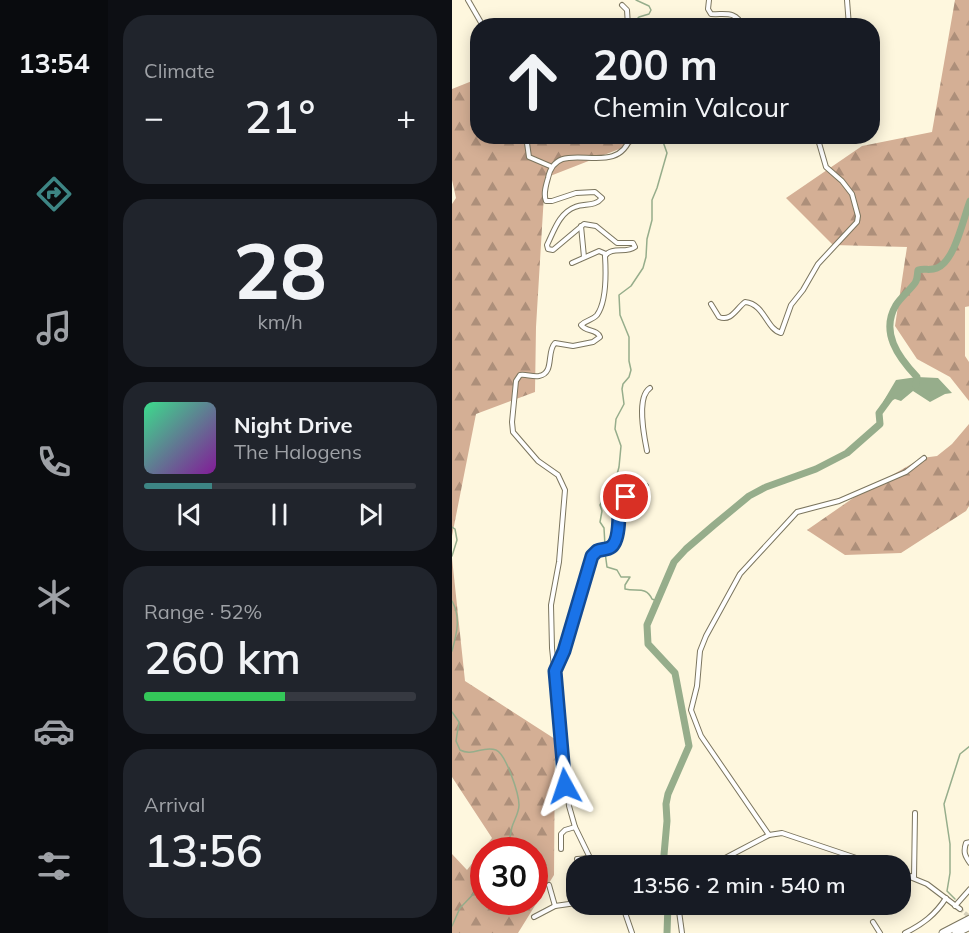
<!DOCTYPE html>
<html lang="en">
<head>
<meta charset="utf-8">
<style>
  :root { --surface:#171b24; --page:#20242c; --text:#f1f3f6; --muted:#9ea1a6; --line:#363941; --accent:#3d8584 }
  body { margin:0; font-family:Mulish,sans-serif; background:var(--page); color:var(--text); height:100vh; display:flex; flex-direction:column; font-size:22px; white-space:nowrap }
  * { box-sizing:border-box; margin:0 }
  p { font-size:20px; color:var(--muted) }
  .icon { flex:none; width:33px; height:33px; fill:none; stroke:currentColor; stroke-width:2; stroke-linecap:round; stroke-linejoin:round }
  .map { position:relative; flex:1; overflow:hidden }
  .side { display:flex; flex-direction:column; gap:15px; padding:15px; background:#0d0f14; width:344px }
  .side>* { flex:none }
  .guide { position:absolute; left:18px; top:18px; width:410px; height:126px; border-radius:24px; box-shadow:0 3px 15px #0003; background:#171b24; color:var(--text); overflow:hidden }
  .speed { position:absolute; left:18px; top:837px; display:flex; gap:12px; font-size:30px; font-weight:700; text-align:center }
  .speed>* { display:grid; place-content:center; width:78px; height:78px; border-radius:50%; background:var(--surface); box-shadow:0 3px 15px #0003; line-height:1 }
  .speed .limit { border:9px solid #d22; background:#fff; color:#111 }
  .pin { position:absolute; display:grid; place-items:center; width:51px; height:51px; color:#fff; margin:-26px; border:3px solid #fff; border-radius:50%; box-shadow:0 2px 6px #0007 }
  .me { position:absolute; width:66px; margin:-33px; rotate:355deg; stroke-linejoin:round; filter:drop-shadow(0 0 4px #0008) }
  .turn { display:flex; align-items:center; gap:21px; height:126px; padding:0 24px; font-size:27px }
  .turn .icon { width:78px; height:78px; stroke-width:2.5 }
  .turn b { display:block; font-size:42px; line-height:51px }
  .big { font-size:45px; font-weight:600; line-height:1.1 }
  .side .tile { flex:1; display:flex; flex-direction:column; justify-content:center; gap:9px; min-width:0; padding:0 21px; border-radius:24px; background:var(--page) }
  .side .dial { align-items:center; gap:0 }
  .dial b { font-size:78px; line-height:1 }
  .song { display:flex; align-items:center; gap:18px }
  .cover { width:72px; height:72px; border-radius:9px; background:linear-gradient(135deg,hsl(150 70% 55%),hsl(290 70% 35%)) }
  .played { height:6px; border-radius:3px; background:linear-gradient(90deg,var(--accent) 25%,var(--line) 25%) }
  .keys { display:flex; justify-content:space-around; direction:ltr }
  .heat { display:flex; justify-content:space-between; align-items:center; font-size:33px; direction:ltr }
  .charge { height:9px; border-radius:4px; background:linear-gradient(90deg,#34c759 52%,var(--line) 0) }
  .trip { position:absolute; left:114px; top:855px; width:345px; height:60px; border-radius:24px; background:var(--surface); box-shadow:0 3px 15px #0003; font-weight:600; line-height:60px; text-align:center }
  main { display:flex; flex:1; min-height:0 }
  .menu { display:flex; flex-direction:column; width:108px; justify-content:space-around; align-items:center; background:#090b0e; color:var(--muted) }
  .menu .icon { width:42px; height:42px }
  .menu .on { color:var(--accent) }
  .menu b { font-size:27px; color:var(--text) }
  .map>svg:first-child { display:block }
  .forest { fill:url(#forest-firs); fill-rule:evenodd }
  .water { fill:#96ad8b }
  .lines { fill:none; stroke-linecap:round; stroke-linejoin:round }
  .stream { stroke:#96ad8b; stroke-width:1.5 }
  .river { stroke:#96ad8b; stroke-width:7 }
  .street-tunnel { stroke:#d6d0ba; stroke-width:4; stroke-dasharray:4 2; stroke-linecap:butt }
  .street-casing { stroke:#7b755e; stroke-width:6 }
  .highway-casing { stroke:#7b755e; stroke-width:9 }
  .street { stroke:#fff; stroke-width:4 }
  .highway { stroke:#fff; stroke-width:7 }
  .route-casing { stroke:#114b97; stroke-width:15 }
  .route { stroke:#1a73e8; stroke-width:10 }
</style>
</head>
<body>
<main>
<nav class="menu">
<b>13:54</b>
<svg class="icon on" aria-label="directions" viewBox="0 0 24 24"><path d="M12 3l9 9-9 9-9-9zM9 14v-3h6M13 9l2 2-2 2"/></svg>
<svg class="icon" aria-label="music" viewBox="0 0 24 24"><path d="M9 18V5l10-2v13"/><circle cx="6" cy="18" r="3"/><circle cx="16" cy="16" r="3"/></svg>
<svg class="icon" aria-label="phone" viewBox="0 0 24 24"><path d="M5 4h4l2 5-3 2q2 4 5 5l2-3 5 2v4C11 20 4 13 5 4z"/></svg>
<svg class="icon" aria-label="climate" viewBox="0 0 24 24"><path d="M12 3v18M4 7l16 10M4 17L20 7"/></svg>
<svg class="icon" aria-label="car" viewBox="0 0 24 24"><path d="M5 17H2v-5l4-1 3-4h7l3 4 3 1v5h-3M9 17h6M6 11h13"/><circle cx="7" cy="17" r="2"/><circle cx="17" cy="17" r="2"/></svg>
<svg class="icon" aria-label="filters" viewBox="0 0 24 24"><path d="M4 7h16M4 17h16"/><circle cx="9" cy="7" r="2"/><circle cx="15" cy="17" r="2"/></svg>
</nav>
<section class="side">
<div class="tile"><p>Climate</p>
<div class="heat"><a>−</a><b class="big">21°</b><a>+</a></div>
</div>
<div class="tile dial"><b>28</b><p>km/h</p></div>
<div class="tile">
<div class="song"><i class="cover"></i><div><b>Night Drive</b><p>The Halogens</p></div></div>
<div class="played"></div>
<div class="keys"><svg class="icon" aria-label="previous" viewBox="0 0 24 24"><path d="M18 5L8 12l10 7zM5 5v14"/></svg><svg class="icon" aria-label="pause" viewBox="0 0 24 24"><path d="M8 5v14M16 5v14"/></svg><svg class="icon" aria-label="next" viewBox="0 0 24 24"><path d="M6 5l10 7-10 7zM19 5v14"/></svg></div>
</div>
<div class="tile"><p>Range · 52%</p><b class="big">260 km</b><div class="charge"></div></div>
<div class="tile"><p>Arrival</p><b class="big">13:56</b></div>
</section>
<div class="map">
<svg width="518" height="933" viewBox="0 0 518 933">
  <defs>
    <pattern id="forest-firs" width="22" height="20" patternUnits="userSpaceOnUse" patternTransform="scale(1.5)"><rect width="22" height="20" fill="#d4af95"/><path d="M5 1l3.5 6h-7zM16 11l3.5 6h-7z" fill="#ad8f7a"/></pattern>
  </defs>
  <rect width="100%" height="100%" fill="#fef7de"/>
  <!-- forest -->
  <g class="forest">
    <path d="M 503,0 L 517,0 L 518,306 L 513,307 L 513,356 L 517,362 L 517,401 L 498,377 L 465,359 L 443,326 L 455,247 L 381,245 L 334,198 L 410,146 L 480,132 Z"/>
    <path d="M 25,79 L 26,136 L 198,137 L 93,178 L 84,327 L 83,392 L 24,414 L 0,536 L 0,204 L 4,198 L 0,180 L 0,89 Z"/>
    <path d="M 517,424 L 517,506 L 514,511 L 449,553 L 393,555 L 355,530 L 407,494 L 470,458 L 485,456 L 500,444 Z"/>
    <path d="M 0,558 L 13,681 L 103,739 L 102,875 L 66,933 L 0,933 L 0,854 L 15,870 L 40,838 L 0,777 ZM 32,850 L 82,850 L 82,902 L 32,902 Z"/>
  </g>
  <!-- water -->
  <path class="water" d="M 465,377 L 486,378 L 500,393 L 493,394 L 478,402 L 461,391 L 449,401 L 443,399 L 433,404 L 431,402 L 444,380 Z"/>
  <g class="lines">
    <!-- stream -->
    <g class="stream">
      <path d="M 178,26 L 187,17 L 197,14 L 199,10 L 197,6 L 184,0"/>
      <path d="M 0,527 L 3,529 L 5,540 L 0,556"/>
      <path d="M 153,546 L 152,528 L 148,522 L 150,511 L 148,505 L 164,478 L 167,467 L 169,446 L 163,429 L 164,419 L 172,404 L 170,389 L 171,384 L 177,377 L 179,370 L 177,361 L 177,337 L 168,315 L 167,295 L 179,286 L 191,268 L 194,257 L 195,239 L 200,220 L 200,200 L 205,188 L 215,153 L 209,136"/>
      <path d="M 153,552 L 155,567 L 165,570 L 169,577 L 178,577 L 173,585 L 173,589 C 185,592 194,586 200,599 L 205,601"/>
      <path d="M 0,601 C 9,617 5,633 0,651"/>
      <path d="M 0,712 L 7,722 L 4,741 L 8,750 C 21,757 31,745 44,750 C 54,754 67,794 67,805 C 67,813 62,820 60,827 C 58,835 57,843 56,850"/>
      <path d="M 503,899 L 495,891 L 498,873 L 498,844 L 492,804 L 508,754 L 518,746"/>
      <path d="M 0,926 L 8,908 L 32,883"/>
    </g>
    <!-- river -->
    <g class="river">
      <path d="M 464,385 L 465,377 C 446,357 428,332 444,305 C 449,297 457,291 463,283 C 466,279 465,274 466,270 C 473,268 478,271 485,268 C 503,261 511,219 518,201"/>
      <path d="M 211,866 L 215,821 L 214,804 L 216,794 L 237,746 L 223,673 L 196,644 L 195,625 L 222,562 L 234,549 L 262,525 L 297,496 L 314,487 L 364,469 L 395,453 L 428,424 L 427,413 L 438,398"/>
      <path d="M 215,933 L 216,904"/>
    </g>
    <!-- street-tunnel -->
    <path class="street-tunnel" d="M 508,909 L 518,917"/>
    <defs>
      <g id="street">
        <path d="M 16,0 L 31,26"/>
        <path d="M 257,0 L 256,9 L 259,14 C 273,15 283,10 291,26"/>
        <path d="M 395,0 L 397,26"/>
        <path d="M 170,5 L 175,10 L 176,26"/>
        <path d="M 151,26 L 159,23 L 169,26"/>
        <path d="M 74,136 L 77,157 L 98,166"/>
        <path d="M 129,226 L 132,257"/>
        <path d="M 120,263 L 147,251 L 154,254"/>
        <path d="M 259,304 L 267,317 C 279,322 284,309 293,302 C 313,304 314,329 329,333 L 339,305 L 351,290 L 366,264 L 405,222 L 406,216 L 400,194 L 390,181 L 374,167 L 365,136"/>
        <path d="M 195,451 C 192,436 184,397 198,388"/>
        <path d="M 103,670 L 112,651 L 140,556 L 145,551 C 149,549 155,550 159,547 C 168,541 167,513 167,502 L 171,498 L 194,486"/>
        <path d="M 317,835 L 249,736 L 239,710 L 245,686 L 248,651 L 254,636 L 288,574 L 345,512 L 387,501 L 454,472 L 472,458"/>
        <path d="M 518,842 L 514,843 C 511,852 513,856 518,863"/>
        <path d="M 109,849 L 109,834 L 113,830 L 123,827"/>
        <path d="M 125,859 L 138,858"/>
        <path d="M 142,866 L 123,827 L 117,806 L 100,648 L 99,605 L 107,562 L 113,490 L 106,475 L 86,461 L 61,432 L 60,422 L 64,381 L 68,375 C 74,374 80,377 87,376 C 103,373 94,352 103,343 L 121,346 L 141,342 L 148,337 C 145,329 134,332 129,325 C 134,320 141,320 145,315 C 155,301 154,272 153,256 C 160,246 174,254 183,247 L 181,243 L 165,243 L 144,226 L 132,224 L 101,250 L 96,249 L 95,245 C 102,231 107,213 123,207 C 132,203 143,207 150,198 L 143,192 L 124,193 L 100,201 L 94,201 C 91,194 94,185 96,178 C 105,133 164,183 179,136"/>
        <path d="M 145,866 L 155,861"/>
        <path d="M 258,866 L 317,835 L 330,833 L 428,866"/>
        <path d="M 448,873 L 475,884 L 508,909"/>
        <path d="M 462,877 L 463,813"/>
        <path d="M 122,882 L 124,880"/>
        <path d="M 448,884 L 459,876"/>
        <path d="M 97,885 L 103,906"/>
        <path d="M 170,904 L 180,933"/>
        <path d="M 226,904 L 230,933"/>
        <path d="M 503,906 L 518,889"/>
        <path d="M 82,917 L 103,906 L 124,903"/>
        <path d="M 421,922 L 428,933"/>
        <path d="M 453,933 C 471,924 483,915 494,898"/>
      </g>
      <g id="highway">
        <path d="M 491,933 L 518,919"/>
        <path d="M 504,933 L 518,926"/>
      </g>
    </defs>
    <!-- street casing -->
    <use href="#street" class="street-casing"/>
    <!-- highway casing -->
    <use href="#highway" class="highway-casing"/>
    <!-- street -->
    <use href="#street" class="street"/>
    <!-- highway -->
    <use href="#highway" class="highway"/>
  </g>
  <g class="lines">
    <defs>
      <path id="route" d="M 113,786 L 103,671 L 112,651 L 140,556 L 145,551 C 149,549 155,550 159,547 C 168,541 167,513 167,502 L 174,497"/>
    </defs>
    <!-- route casing -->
    <use href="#route" class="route-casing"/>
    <!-- route -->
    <use href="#route" class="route"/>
  </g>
</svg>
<div class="speed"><div class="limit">30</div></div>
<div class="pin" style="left:174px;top:497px;background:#d93025"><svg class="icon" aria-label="arrive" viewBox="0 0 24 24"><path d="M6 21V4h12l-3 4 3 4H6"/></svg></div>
<svg class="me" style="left:113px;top:786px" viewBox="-20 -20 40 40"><path d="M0-17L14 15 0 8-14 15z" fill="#1a73e8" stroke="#fff" stroke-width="4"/></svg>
<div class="trip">13:56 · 2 min · 540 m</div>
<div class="guide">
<div class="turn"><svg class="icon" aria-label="ahead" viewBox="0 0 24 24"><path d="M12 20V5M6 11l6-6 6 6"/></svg><div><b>200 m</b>Chemin Valcour</div></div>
</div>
</div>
</main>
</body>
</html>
